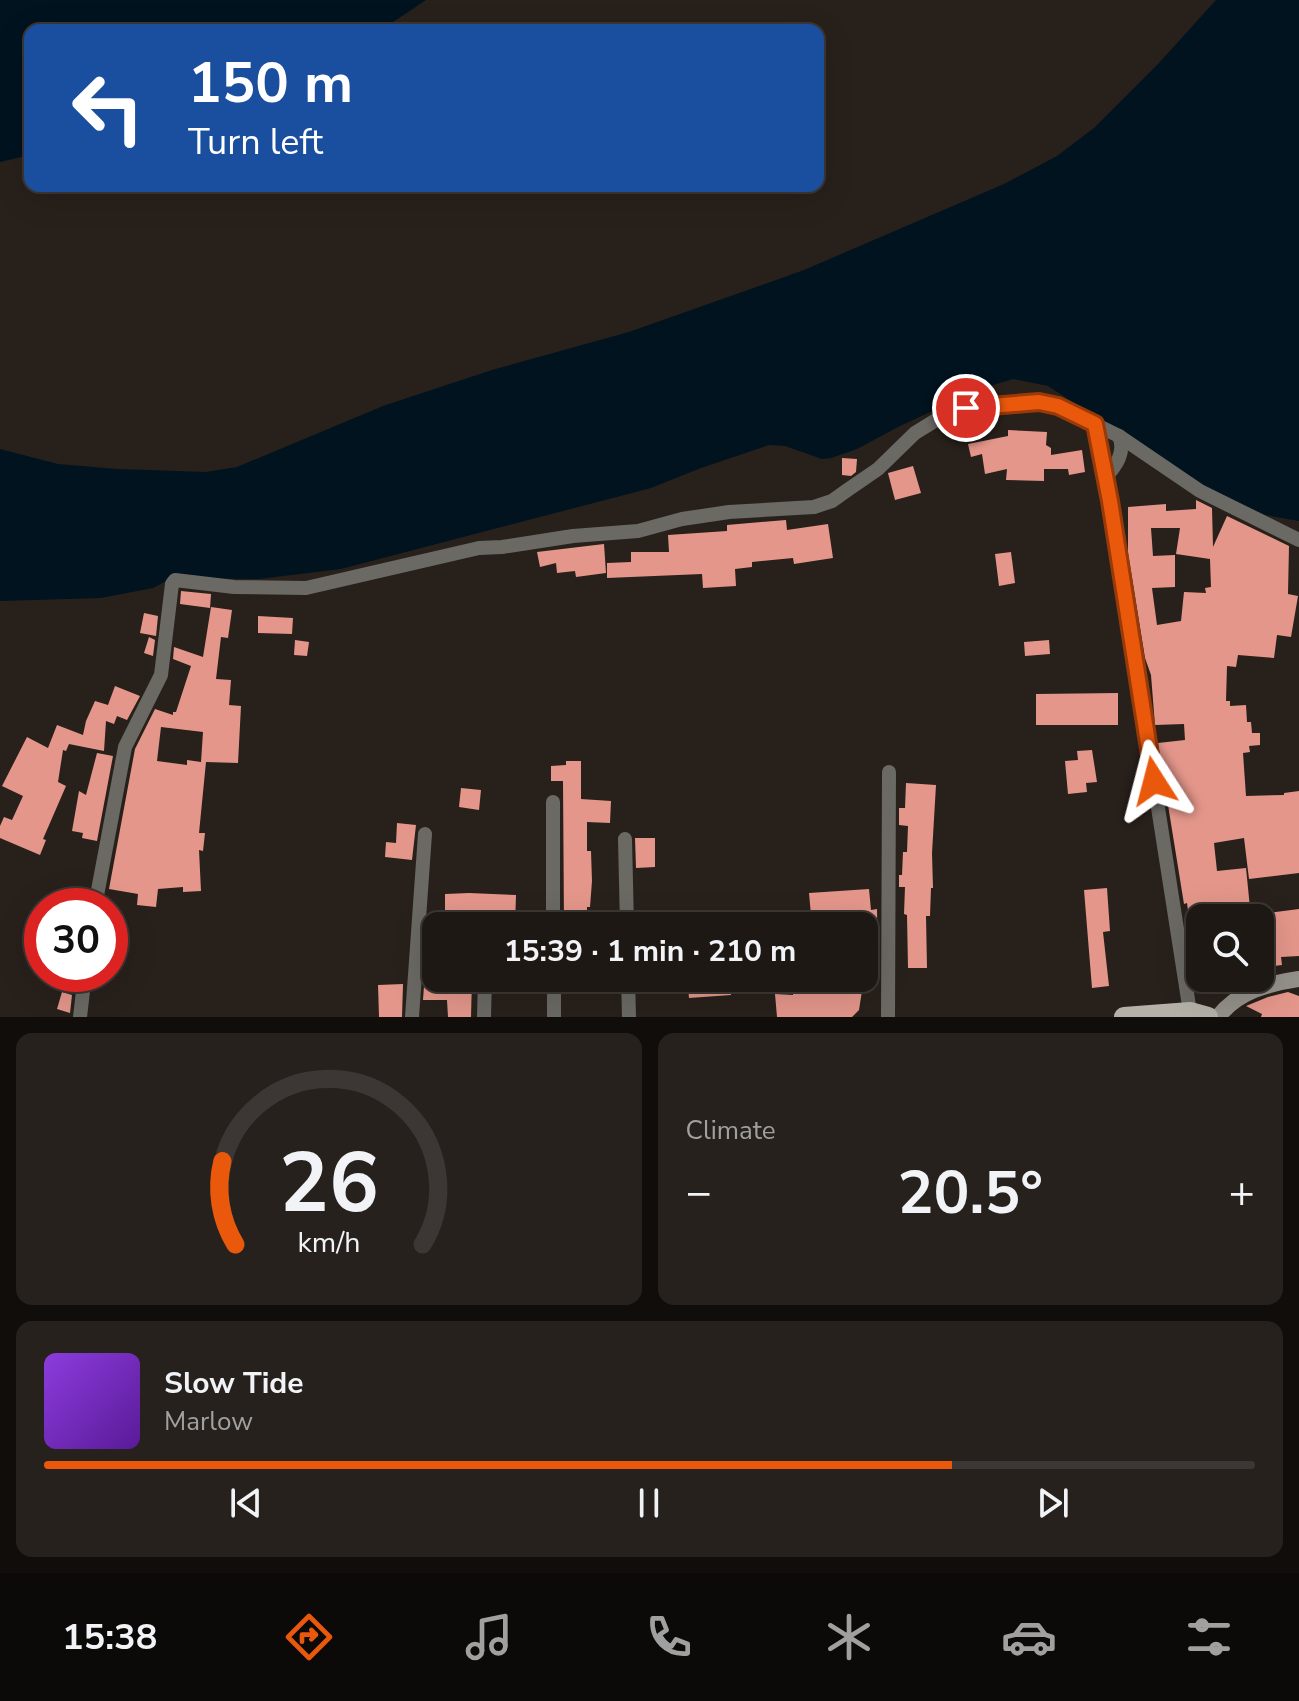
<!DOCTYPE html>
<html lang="en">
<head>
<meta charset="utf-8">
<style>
  :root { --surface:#1e1814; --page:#26211d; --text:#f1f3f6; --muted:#a1a0a0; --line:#3c3734; --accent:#ea580c }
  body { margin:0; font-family:"Nunito Sans",sans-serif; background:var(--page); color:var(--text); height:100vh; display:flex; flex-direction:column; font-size:30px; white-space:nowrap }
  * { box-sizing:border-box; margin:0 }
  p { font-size:26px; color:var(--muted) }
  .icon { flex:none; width:44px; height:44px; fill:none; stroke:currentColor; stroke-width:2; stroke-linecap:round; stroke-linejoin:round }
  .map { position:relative; height:1017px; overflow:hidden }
  .drawer { display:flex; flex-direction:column; gap:16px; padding:16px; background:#100d0b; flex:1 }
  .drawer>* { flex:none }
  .top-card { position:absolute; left:24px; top:24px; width:800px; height:168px; border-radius:16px; box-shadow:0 8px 32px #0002,0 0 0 2px var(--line); background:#1a4fa0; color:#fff; overflow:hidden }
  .fabs { position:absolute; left:1186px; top:904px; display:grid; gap:16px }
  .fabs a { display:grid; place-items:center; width:88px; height:88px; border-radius:16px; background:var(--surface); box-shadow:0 8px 32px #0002,0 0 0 2px var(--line); font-size:40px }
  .speed { position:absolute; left:24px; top:888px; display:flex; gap:16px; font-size:40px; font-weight:700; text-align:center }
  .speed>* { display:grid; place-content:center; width:104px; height:104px; border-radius:50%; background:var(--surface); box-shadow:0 8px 32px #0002,0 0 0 2px var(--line); line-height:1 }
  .speed .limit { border:12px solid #d22; background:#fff; color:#111 }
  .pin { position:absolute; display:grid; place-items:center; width:68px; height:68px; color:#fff; margin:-34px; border:4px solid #fff; border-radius:50%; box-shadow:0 2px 8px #0007 }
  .me { position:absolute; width:88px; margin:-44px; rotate:351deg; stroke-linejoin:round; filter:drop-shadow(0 0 6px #0008) }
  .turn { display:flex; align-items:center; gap:28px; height:168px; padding:0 32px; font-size:36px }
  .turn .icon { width:104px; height:104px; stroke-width:2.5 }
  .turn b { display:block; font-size:56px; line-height:68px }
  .big { font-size:60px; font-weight:700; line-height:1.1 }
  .drawer .widget { flex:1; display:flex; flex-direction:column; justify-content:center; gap:12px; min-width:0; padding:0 28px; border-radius:16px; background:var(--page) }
  .drawer .dial { align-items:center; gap:0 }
  .dial svg { height:208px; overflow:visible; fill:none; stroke:var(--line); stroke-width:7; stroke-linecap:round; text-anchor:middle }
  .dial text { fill:var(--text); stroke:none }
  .song { display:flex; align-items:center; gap:24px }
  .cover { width:96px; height:96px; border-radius:12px; background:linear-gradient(135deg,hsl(270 70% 55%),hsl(270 70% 35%)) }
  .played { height:8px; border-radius:4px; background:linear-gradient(90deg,var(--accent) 75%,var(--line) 75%) }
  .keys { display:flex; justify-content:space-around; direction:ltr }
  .heat { display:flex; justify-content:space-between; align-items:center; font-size:44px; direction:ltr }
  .drawer .tiles { flex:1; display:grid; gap:16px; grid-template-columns:1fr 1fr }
  .widget:last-child { grid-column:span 2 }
  .trip { position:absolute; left:422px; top:912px; width:456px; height:80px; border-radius:16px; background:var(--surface); box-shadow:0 8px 32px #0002,0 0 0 2px var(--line); font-weight:700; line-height:80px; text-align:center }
  .tabs { display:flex; height:128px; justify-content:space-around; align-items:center; background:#0c0a08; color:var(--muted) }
  .tabs .icon { width:56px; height:56px }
  .tabs .selected { color:var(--accent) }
  .tabs b { font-size:36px; color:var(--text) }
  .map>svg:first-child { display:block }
  .water { fill:#00131f }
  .building { fill:#e4968a; fill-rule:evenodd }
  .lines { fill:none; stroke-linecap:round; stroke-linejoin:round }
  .street { stroke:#6a6964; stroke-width:14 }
  .secondary { stroke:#94918a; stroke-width:16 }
  .primary { stroke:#b5b1a8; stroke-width:20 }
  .route-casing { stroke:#983908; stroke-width:20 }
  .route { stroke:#ea580c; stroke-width:14 }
</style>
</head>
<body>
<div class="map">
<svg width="1299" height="1017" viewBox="0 0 1299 1017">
  <rect width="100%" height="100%" fill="#28201b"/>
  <!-- water -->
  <g class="water">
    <path d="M 0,0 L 426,0 L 381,30 L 30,30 L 30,155 L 0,162 Z"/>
    <path d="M 1216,0 L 1299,0 L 1299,521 L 1265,515 L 1204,487 L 1048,386 L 1013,379 L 980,389 L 900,426 L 857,449 L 831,458 L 822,459 L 785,446 L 769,445 L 701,468 L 651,488 L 341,569 L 259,579 L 172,578 L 153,588 L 101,598 L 0,601 L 0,449 L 58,464 L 117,469 L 206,472 L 237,467 L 383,406 L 492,370 L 629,332 L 804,270 L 1004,184 L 1057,156 L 1094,128 L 1159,63 Z"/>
  </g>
  <!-- building -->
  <g class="building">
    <path d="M 1008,430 L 1047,432 L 1046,445 L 1051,448 L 1051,455 L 1082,450 L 1085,472 L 1069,475 L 1068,469 L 1044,469 L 1044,481 L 1006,480 L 1007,469 L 985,474 L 982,454 L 971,457 L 968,444 L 1008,436 Z"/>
    <path d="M 842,458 L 857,459 L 856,472 L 851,476 L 842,475 Z"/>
    <path d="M 913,466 L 921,493 L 895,500 L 888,473 Z"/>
    <path d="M 1196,500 L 1212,508 L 1213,547 L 1227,516 L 1289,546 L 1288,594 L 1298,596 L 1291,637 L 1277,635 L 1274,658 L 1238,655 L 1236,667 L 1227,666 L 1226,701 L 1230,701 L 1230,706 L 1246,705 L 1247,722 L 1251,722 L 1252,733 L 1260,733 L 1260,745 L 1249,746 L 1250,752 L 1243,753 L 1246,796 L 1284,795 L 1284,793 L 1299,791 L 1299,873 L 1249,879 L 1244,838 L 1214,843 L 1217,871 L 1246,868 L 1251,918 L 1189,918 L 1187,903 L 1184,904 L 1158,743 L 1185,740 L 1184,724 L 1155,725 L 1151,675 L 1145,658 L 1128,553 L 1128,507 L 1166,504 L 1166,511 L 1196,509 ZM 1151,528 L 1180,528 L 1176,554 L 1210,559 L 1211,587 L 1205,588 L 1206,593 L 1184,592 L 1181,621 L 1157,625 L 1152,588 L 1175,587 L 1175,555 L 1153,556 Z"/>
    <path d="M 786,520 L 787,530 L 828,524 L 833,558 L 794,564 L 793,558 L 752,562 L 752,567 L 735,569 L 736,586 L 703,588 L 702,574 L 607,578 L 607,563 L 631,562 L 631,552 L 669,552 L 668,535 L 727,531 L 727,525 Z"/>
    <path d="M 604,544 L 606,573 L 576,577 L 575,571 L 557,573 L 556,563 L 540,567 L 537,552 Z"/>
    <path d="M 1011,552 L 1015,583 L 999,586 L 995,554 Z"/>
    <path d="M 181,591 L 211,594 L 210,608 L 180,604 Z"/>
    <path d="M 211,607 L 232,610 L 228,638 L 221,637 L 216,679 L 231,680 L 229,705 L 241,706 L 238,763 L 206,762 L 199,833 L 205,833 L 203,851 L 199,850 L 201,891 L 183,892 L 183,887 L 158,889 L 156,907 L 137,905 L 138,894 L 109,889 L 135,749 L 155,709 L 173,715 L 173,712 L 176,712 L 191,666 L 173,659 L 174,647 L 203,657 ZM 161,727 L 203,732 L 201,762 L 187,760 L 187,765 L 157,761 Z"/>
    <path d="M 144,613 L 158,616 L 156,636 L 140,633 Z"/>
    <path d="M 258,616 L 293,618 L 292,634 L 258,633 Z"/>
    <path d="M 149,637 L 155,640 L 153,656 L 144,653 Z"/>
    <path d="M 295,640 L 309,642 L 307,656 L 294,655 Z"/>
    <path d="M 1049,640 L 1050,654 L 1025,656 L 1024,642 Z"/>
    <path d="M 115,686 L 140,696 L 127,720 L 117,716 L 114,724 L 106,721 L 104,751 L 69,744 L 66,751 L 63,750 L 58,782 L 66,786 L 43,839 L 46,840 L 40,855 L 0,838 L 0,826 L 4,817 L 12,820 L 23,796 L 2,786 L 27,737 L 48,748 L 57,725 L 83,735 L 86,721 L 95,701 L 108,705 Z"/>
    <path d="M 1118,693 L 1118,725 L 1036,725 L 1036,694 Z"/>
    <path d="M 1092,750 L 1097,782 L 1086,783 L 1087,792 L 1068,794 L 1065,761 L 1078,760 L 1077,751 Z"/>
    <path d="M 97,753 L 113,756 L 97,841 L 82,838 L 83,833 L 72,831 L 79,791 L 86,795 Z"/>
    <path d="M 566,761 L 581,761 L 581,799 L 611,801 L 610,823 L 587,822 L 587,851 L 591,851 L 592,881 L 590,907 L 587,907 L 587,926 L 564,926 L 563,781 L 551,781 L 551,766 L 566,765 Z"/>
    <path d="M 906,783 L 936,785 L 932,853 L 933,888 L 931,888 L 930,916 L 926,916 L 927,968 L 908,968 L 907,915 L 904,914 L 905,887 L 899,887 L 899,875 L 902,875 L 903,852 L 907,852 L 908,826 L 899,825 L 899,808 L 905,808 Z"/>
    <path d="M 461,788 L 481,790 L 479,810 L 459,807 Z"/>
    <path d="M 397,823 L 416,825 L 412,860 L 385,857 L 386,842 L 396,843 Z"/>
    <path d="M 635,838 L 655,838 L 655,867 L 636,868 Z"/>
    <path d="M 1107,888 L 1110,931 L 1103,932 L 1109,986 L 1092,988 L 1084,890 Z"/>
    <path d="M 869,889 L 871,910 L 877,909 L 878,980 L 864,982 L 864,978 L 859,1010 L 852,1017 L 777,1017 L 775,994 L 793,995 L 793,980 L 864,978 L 864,926 L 812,926 L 809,893 Z"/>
    <path d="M 469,893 L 516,895 L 515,926 L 451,926 L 450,913 L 445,914 L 445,894 Z"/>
    <path d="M 1299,909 L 1299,956 L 1281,957 L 1282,965 L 1266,967 L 1259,914 Z"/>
    <path d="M 448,978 L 472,978 L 471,1017 L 448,1017 L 447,1000 L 423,1000 L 424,986 L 448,985 Z"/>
    <path d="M 687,978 L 729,978 L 731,995 L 689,998 Z"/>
    <path d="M 1197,978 L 1241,978 L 1241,984 L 1200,992 Z"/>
    <path d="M 403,984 L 402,1017 L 379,1017 L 378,985 Z"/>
    <path d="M 62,992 L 72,995 L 70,1013 L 57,1009 Z"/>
    <path d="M 1288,992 L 1299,996 L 1299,1017 L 1261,1017 L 1262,1014 L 1246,1006 L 1268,997 Z"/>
  </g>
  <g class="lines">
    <!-- street -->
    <g class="street">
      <path d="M 1095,424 L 1110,501 L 1190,1012"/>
      <path d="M 1105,478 C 1116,466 1126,452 1119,436"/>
      <path d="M 553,802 L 553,926"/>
      <path d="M 625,839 L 627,926"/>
      <path d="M 95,906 L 125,747 L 161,675 L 172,584 L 175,580 L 234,587 L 306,588 L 479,548 L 502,547 L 573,536 L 638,531 L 682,519 L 729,512 L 814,507 L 832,501 L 846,491 L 878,469 L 915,433 L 941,417 L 966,408 L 1039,402 L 1058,406 L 1119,436 L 1200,491 L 1299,540"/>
      <path d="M 554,978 L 554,1017"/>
      <path d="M 628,978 L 629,1017"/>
      <path d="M 80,1017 L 85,974"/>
      <path d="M 412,1017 L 425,834"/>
      <path d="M 484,1017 L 485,978"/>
      <path d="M 888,1017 L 889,772"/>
    </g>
    <!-- secondary -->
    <path class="secondary" d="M 1218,1017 C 1238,991 1267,984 1299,979"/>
    <!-- primary -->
    <path class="primary" d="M 1124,1017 L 1190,1012 L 1208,1017"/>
  </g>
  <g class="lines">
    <defs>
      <path id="route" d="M 966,408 L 1039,402 L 1058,406 L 1095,424 L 1110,501 L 1154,781"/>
    </defs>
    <!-- route casing -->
    <use href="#route" class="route-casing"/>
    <!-- route -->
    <use href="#route" class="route"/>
  </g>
</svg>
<div class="fabs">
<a><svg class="icon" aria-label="search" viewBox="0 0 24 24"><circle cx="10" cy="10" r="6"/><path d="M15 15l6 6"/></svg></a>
</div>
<div class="speed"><div class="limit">30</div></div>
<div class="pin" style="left:966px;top:408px;background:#d93025"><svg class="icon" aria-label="arrive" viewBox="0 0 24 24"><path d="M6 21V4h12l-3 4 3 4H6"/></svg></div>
<svg class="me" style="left:1154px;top:781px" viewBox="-20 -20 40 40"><path d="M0-17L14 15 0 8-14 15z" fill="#ea580c" stroke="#fff" stroke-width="4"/></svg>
<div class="trip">15:39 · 1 min · 210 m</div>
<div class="top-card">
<div class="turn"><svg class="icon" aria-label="left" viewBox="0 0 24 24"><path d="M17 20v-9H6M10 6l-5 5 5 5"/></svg><div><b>150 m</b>Turn left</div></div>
</div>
</div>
<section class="drawer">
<div class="tiles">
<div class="widget dial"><svg viewBox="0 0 100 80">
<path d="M14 69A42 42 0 1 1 86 69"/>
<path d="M14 69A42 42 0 0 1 9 37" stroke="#ea580c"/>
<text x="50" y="56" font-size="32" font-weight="700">26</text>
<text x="50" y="72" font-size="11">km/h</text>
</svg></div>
<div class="widget"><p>Climate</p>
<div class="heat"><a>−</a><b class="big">20.5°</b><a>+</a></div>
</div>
<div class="widget">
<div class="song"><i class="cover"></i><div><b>Slow Tide</b><p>Marlow</p></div></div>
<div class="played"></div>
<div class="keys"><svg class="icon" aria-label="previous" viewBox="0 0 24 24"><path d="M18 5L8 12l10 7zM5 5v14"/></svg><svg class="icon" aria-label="pause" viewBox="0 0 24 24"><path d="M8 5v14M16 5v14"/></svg><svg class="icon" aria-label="next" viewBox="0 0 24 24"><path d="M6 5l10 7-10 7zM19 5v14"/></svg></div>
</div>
</div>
</section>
<nav class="tabs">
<b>15:38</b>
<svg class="icon selected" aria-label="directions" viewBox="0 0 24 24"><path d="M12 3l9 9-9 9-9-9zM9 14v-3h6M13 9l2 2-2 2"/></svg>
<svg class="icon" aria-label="music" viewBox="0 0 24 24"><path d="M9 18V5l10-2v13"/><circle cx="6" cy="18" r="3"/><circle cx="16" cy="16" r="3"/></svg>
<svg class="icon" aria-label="phone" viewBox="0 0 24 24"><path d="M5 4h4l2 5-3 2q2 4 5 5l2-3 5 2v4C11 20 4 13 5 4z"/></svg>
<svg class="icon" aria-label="climate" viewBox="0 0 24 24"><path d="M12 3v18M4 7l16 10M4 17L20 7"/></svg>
<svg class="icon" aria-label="car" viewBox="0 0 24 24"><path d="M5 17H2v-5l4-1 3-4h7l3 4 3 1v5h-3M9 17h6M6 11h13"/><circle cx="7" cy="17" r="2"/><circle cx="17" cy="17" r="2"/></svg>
<svg class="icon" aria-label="filters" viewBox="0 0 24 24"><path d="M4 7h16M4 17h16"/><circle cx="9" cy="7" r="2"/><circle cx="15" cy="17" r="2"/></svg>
</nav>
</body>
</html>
